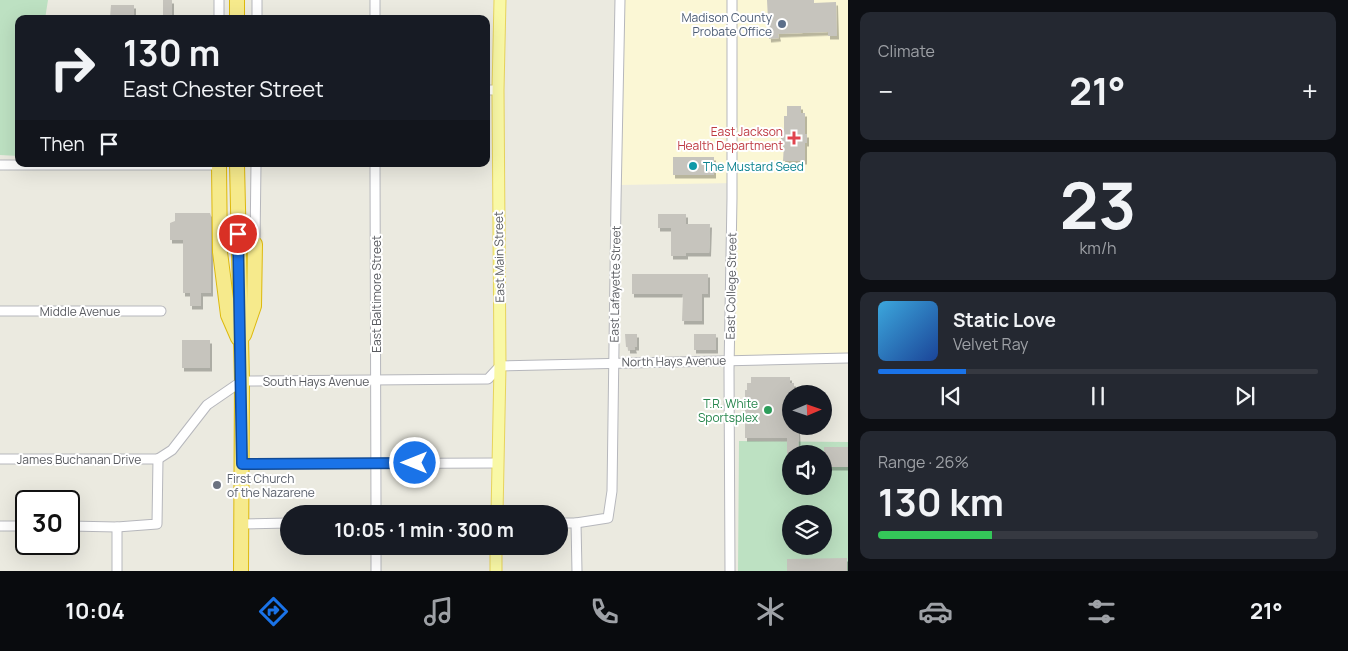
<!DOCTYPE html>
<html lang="en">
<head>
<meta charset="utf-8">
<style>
  :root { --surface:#171b24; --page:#242831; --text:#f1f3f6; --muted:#9ea1a6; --line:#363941; --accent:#1a73e8 }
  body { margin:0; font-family:Manrope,sans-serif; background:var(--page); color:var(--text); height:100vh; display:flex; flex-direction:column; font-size:19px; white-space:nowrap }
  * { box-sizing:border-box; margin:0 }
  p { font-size:16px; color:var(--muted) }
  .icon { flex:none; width:28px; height:28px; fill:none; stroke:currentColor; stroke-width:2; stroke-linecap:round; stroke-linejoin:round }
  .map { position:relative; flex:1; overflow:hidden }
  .panel { display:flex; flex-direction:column; gap:12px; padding:12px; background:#0d0f14; width:500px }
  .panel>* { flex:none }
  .guide { position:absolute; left:15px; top:15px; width:475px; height:152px; border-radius:10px; box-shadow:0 5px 20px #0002; background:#171b24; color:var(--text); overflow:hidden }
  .needle { width:32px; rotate:88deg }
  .fabs { position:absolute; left:782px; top:385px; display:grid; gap:10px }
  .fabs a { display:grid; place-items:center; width:50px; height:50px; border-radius:50%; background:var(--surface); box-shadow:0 5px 20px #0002; font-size:25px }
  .speed { position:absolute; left:15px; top:490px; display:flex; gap:10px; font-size:25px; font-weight:700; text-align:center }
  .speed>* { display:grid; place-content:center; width:65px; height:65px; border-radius:50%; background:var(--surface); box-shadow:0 5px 20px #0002; line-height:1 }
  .speed .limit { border:2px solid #111; border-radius:8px; background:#fff; color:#111 }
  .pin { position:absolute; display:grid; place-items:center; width:42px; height:42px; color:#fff; margin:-21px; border:2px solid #fff; border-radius:50%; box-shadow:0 1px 5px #0007 }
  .me { position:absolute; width:55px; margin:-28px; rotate:270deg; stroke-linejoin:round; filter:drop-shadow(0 0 4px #0008) }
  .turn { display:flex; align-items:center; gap:18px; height:105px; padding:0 25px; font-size:22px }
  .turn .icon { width:65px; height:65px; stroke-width:2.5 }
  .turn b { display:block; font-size:35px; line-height:42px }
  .then { display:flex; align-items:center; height:48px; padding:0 25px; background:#0003; gap:10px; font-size:19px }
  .big { font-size:38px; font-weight:700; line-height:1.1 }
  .panel .tile { flex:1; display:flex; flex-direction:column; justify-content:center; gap:8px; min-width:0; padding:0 18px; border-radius:10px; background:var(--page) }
  .panel .dial { align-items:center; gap:0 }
  .dial b { font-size:65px; line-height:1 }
  .song { display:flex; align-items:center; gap:15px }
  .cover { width:60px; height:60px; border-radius:8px; background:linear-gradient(135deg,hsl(200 70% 55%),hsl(220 70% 35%)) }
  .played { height:5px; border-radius:2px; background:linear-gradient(90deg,var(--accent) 20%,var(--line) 20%) }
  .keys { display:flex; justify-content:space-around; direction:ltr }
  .heat { display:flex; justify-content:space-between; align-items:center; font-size:28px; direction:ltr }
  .charge { height:8px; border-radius:4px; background:linear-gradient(90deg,#34c759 26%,var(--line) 0) }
  .trip { position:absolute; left:280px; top:505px; width:288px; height:50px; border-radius:25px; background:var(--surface); box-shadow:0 5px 20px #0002; font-weight:700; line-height:50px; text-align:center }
  .menu { display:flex; height:80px; justify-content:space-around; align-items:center; background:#090b0e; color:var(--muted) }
  .menu .icon { width:35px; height:35px }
  .menu .selected { color:var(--accent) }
  .menu b { font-size:22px; color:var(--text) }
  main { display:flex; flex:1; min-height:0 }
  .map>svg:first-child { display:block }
  .commercial { fill:#fbf7d5 }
  .green { fill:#bde1c2; fill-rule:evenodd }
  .building { fill:#c6c4bd; filter:url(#shadow) }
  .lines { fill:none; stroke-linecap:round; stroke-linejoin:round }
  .minor-casing { stroke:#b6b7bc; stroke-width:11 }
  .major-casing { stroke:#e7d45c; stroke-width:13 }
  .highway-casing { stroke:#ddb90e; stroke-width:16 }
  .minor { stroke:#fff; stroke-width:9 }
  .major { stroke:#f9f8a6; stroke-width:11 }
  .highway { stroke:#f6ea8c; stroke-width:14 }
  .route-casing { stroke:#114b97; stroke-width:12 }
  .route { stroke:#1a73e8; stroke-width:9 }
  .service-dot { fill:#5c6f8a; stroke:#fff; stroke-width:2 }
  .health-dot { fill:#e0444e; stroke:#fff; stroke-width:2 }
  .culture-dot { fill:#0f9aa8; stroke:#fff; stroke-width:2 }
  .leisure-dot { fill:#2e9e5b; stroke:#fff; stroke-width:2 }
  .worship-dot { fill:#6b7280; stroke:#fff; stroke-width:2 }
  .labels { text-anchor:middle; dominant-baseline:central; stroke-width:4; stroke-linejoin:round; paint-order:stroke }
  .service-label { font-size:12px; fill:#4e5e75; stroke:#fff; text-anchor:end }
  .health-label { font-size:12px; fill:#be3a42; stroke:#fff; text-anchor:end }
  .culture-label { font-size:12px; fill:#0d838f; stroke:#fff; text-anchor:start }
  .street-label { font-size:12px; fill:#595b60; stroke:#fff }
  .leisure-label { font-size:12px; fill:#27864d; stroke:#fff; text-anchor:end }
  .worship-label { font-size:12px; fill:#5b616d; stroke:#fff; text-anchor:start }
</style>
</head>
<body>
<main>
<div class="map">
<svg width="848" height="571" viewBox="0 0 848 571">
  <defs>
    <filter id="shadow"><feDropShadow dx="2" dy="3.5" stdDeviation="0" flood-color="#0004"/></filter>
  </defs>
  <rect width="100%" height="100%" fill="#ebeae0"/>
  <!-- commercial -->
  <path class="commercial" d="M 623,0 L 848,0 L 848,353 L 733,356 L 735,183 L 620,185 Z"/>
  <!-- green -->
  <g class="green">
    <path d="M 0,0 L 48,0 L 45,19 L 19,19 L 19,156 L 0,155 Z"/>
    <path d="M 739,441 L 848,442 L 848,571 L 738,571 ZM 791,454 L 824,454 L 824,486 L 791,486 ZM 791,514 L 824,514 L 824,546 L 791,546 Z"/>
  </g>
  <!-- building -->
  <g class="building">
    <rect x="163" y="0" width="9" height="19"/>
    <path d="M 767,0 L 814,0 L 814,3 L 836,2 L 837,36 L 828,36 L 828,32 L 778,34 L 779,38 L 769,39 Z"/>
    <path d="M 111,5 L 134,5 L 134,18 L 110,18 Z"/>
    <path d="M 787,106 L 801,106 L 801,113 L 805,113 L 805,134 L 807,134 L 807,143 L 805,143 L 805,161 L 783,161 L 784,144 L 781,144 L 781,132 L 784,132 L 784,116 L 787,116 Z"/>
    <rect x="673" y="157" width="41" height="18"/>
    <path d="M 175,213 L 210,213 L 211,216 L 211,293 L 201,293 L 201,306 L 190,306 L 190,293 L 183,293 L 183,240 L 170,240 L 170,223 L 175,221 Z"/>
    <path d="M 658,214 L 686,214 L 686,224 L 710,224 L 709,253 L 686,253 L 686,256 L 671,256 L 671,228 L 658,228 Z"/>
    <path d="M 632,274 L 708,274 L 708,294 L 702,294 L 702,321 L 682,321 L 683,294 L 632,294 Z"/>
    <path d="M 625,334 L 637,334 L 637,347 L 634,347 L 635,350 L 628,350 L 628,347 L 626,347 Z"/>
    <rect x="694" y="334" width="22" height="16"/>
    <rect x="182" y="340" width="28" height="28"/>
    <path d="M 751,377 L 790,377 L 790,383 L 794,383 L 794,394 L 791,394 L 791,426 L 798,426 L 799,454 L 787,454 L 787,438 L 745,438 L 745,390 L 747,390 L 747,383 L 751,383 Z"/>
    <rect x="824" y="447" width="24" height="20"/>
    <path d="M 847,558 L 847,571 L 787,571 L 787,559 Z"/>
  </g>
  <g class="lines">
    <defs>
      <g id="minor">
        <path d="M 375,0 L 375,19"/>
        <path d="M 219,19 L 219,0"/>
        <path d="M 257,19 L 257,0"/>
        <path d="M 486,90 L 498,90"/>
        <path d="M 375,164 L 376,514"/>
        <path d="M 0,165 L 219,165 L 219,164"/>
        <path d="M 255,244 L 256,164"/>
        <path d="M 0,311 L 161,311"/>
        <path d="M 0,459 L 158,459"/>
        <path d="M 158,459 L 172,450 L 207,405 L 242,381 L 488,379 L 500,366 L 848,358"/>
        <path d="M 242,464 L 498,463"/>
        <path d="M 559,523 L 576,523 L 608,518 L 612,491 L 616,201 L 620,0"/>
        <path d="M 576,523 L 577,571"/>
        <path d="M 241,524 L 289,523"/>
        <path d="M 0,526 L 26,526"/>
        <path d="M 69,526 L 117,527 L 157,524 L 158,459"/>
        <path d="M 376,546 L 376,571"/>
        <path d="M 117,571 L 117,527"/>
        <path d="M 730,571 L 729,370 L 732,198 L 732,0"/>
      </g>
      <g id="major">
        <path d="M 497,514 L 500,366 L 498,90 L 500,0"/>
        <path d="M 496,571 L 496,546"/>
      </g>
      <g id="highway">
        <path d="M 237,19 L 237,0"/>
        <path d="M 237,164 L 242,381 L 241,571"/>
        <path d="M 219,165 L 220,252 L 228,315 L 238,338"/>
        <path d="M 244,335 L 254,306 L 255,244"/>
      </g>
    </defs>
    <!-- minor casing -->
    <use href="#minor" class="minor-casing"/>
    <!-- major casing -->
    <use href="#major" class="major-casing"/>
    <!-- highway casing -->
    <use href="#highway" class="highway-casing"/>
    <!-- minor -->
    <use href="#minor" class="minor"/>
    <!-- major -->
    <use href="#major" class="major"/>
    <!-- highway -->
    <use href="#highway" class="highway"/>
  </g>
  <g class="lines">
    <defs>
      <path id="route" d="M 238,234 L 242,464 L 415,463"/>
    </defs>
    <!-- route casing -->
    <use href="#route" class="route-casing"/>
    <!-- route -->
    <use href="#route" class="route"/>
  </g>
  <!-- markers -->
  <circle class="service-dot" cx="782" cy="24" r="5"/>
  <path class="health-dot" d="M791.5 130.5h5v5h5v5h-5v5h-5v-5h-5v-5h5z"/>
  <circle class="culture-dot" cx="693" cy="166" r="5"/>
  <circle class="leisure-dot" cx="768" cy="410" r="5"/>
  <circle class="worship-dot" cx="217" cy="485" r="5"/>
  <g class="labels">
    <!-- service labels -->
    <g class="service-label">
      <text x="772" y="17">Madison County<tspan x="772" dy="14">Probate Office</tspan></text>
    </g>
    <!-- health labels -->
    <g class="health-label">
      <text x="783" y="131">East Jackson<tspan x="783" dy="14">Health Department</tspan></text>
    </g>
    <!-- culture labels -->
    <g class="culture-label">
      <text x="703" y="166">The Mustard Seed</text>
    </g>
    <!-- street labels -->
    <g class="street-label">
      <text transform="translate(499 257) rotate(-91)">East Main Street</text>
      <text transform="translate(615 284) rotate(-89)">East Lafayette Street</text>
      <text transform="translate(731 286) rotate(-89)">East College Street</text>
      <text transform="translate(376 294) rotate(-90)">East Baltimore Street</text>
      <text x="80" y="311">Middle Avenue</text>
      <text transform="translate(674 361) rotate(-1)">North Hays Avenue</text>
      <text x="316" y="381">South Hays Avenue</text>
      <text x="79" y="459">James Buchanan Drive</text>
    </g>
    <!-- leisure labels -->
    <g class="leisure-label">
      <text x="758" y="403">T.R. White<tspan x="758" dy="14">Sportsplex</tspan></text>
    </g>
    <!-- worship labels -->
    <g class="worship-label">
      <text x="227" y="478">First Church<tspan x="227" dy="14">of the Nazarene</tspan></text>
    </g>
  </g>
</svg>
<div class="fabs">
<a><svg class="needle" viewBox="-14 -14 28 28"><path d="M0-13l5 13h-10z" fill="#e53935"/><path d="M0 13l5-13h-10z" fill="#9ea1a6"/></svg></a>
<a><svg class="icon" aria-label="sound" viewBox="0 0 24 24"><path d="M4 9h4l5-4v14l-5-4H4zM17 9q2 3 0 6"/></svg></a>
<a><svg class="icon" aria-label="layers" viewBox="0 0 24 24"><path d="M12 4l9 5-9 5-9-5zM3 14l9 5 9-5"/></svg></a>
</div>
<div class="speed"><div class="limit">30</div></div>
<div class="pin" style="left:238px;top:234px;background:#d93025"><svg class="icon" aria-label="arrive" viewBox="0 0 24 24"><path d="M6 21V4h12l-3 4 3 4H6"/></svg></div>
<svg class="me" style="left:415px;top:463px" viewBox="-20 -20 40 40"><circle r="17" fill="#1a73e8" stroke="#fff" stroke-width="3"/><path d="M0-11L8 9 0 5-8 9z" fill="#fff"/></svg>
<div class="trip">10:05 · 1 min · 300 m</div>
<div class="guide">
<div class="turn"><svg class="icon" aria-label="right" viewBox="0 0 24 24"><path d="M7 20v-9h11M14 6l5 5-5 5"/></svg><div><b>130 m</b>East Chester Street</div></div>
<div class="then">Then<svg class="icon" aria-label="arrive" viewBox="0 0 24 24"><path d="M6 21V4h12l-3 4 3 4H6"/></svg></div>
</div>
</div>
<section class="panel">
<div class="tile"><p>Climate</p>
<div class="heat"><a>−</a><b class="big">21°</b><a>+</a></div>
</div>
<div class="tile dial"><b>23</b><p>km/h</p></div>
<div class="tile">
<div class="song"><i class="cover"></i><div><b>Static Love</b><p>Velvet Ray</p></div></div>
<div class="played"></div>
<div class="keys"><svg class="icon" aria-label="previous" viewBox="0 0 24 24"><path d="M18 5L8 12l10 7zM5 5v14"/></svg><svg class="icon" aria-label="pause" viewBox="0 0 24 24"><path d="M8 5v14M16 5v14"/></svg><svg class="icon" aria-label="next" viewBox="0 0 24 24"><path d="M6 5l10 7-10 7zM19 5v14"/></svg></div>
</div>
<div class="tile"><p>Range · 26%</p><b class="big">130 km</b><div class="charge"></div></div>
</section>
</main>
<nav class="menu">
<b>10:04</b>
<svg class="icon selected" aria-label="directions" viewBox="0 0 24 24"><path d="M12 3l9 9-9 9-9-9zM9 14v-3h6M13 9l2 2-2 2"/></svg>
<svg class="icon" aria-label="music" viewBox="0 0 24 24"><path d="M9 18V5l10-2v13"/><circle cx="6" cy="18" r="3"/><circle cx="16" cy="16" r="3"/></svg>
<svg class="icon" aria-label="phone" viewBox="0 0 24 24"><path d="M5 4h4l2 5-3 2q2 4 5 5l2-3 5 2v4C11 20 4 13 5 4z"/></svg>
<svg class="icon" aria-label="climate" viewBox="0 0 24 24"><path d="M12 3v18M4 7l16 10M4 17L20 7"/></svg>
<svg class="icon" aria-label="car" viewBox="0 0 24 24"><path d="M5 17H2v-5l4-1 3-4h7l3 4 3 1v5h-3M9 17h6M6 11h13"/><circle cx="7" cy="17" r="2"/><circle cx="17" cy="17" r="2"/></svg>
<svg class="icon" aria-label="filters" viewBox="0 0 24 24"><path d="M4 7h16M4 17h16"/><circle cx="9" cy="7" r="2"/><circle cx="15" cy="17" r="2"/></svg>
<b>21°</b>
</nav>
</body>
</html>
